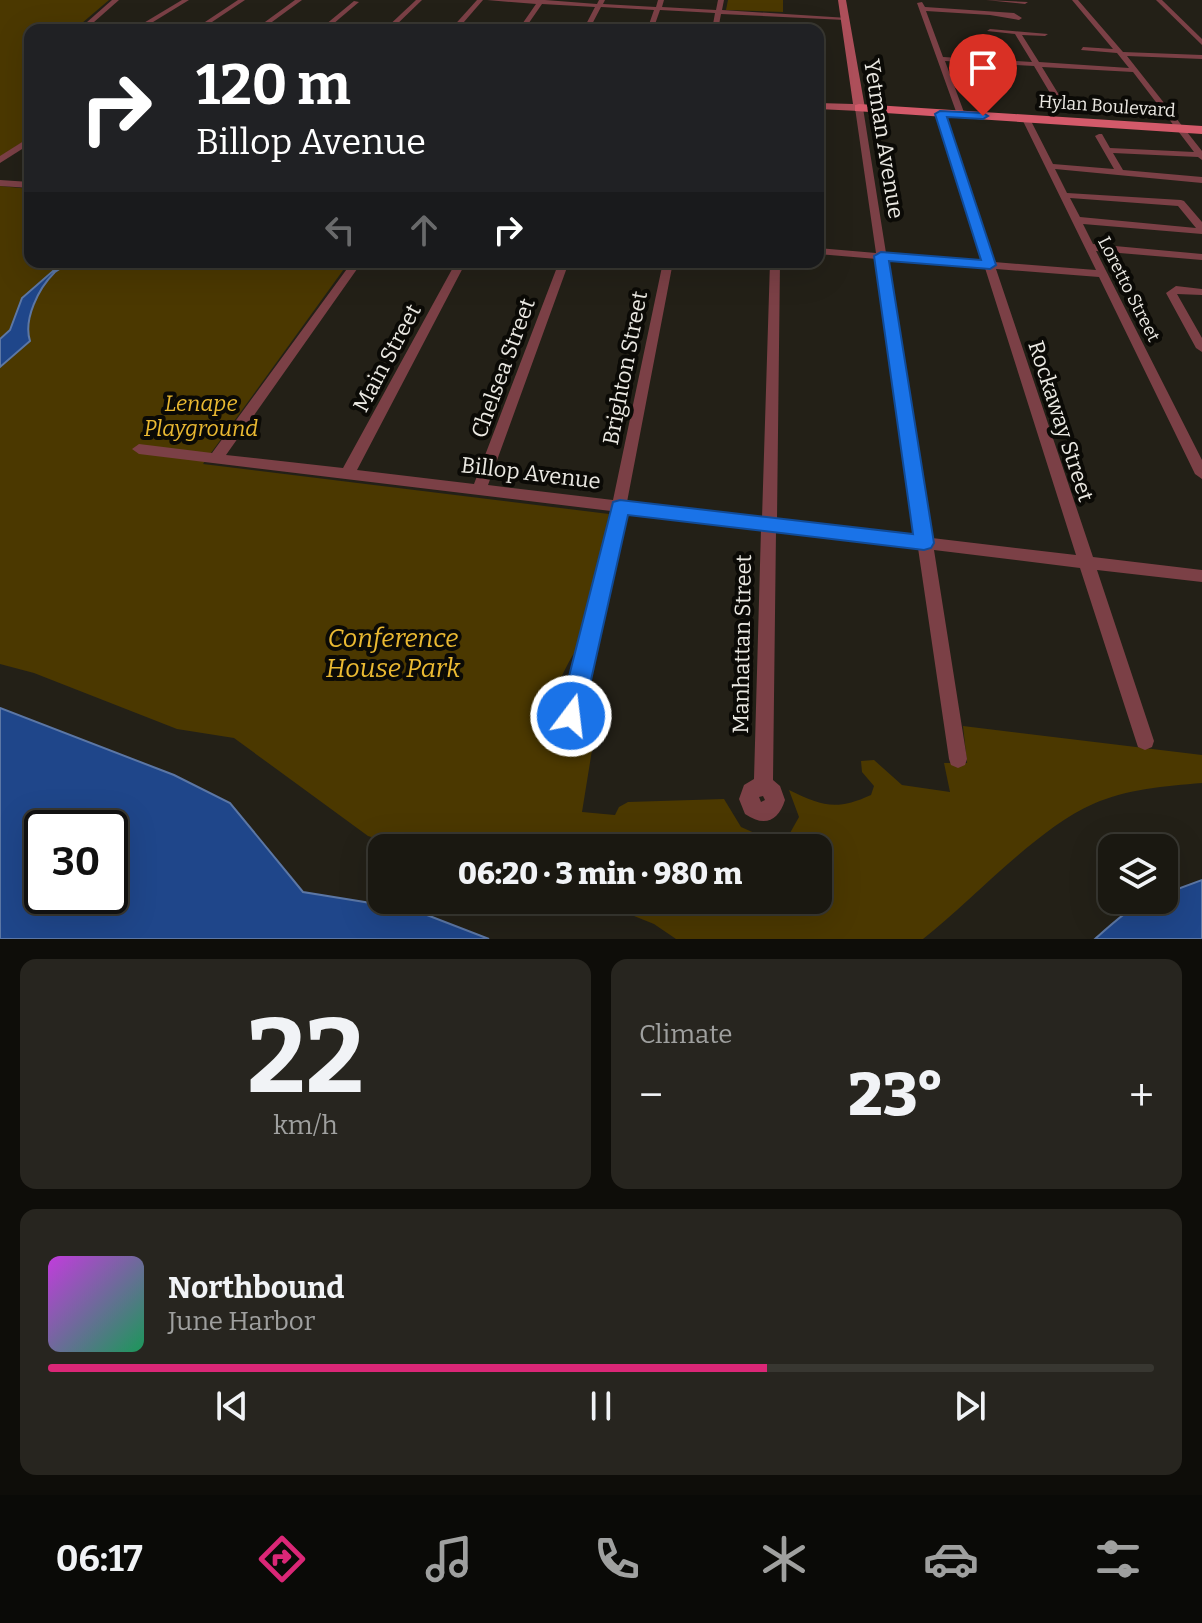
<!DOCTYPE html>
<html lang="en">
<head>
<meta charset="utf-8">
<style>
  :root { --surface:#1a1811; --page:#27251f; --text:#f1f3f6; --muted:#9fa09f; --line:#383731; --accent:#db2777 }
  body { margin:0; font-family:Bitter,serif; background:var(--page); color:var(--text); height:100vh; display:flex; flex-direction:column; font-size:30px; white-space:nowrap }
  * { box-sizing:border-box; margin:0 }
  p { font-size:26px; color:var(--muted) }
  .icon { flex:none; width:44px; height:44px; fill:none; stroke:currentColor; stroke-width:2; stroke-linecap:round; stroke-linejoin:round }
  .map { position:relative; height:939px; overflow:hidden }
  .side { display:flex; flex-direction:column; gap:20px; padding:20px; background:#0e0d09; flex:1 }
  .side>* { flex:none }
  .hud { position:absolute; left:24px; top:24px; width:800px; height:244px; border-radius:16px; box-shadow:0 8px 32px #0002,0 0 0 2px var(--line); background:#202124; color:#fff; overflow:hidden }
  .tools { position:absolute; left:1098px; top:834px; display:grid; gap:16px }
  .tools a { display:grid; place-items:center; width:80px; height:80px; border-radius:16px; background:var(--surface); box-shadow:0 8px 32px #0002,0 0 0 2px var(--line); font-size:40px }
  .speed { position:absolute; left:24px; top:810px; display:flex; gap:16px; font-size:40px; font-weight:700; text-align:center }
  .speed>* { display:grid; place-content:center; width:104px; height:104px; border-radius:50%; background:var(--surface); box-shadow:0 8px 32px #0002,0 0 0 2px var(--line); line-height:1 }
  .speed .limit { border:4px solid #111; border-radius:12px; background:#fff; color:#111 }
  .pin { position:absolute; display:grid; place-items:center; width:68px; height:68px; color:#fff; margin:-82px -34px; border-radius:50% 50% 50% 0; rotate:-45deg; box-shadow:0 0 8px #0007 }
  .pin .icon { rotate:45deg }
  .me { position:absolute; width:88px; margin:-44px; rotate:15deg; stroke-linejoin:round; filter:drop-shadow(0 0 6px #0008) }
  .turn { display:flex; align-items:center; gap:28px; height:168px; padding:0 40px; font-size:36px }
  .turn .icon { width:104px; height:104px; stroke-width:2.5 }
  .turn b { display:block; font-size:56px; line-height:68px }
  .lanes { display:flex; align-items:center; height:76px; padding:0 40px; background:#0003; justify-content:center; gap:40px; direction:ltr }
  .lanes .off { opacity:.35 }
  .big { font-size:60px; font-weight:800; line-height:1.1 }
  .side .card { flex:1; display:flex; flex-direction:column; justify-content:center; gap:12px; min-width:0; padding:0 28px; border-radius:16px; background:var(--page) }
  .side .dial { align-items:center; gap:0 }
  .dial b { font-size:104px; line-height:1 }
  .song { display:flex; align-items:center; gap:24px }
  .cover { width:96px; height:96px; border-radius:12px; background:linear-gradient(135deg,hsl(290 70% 55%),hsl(150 70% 35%)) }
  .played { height:8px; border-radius:4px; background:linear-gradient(90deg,var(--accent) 65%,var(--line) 65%) }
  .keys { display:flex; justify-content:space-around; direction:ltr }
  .heat { display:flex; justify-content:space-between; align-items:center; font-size:44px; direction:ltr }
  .side .tiles { flex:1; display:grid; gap:20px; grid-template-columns:1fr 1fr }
  .card:last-child { grid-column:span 2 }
  .trip { position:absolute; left:368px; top:834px; width:464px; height:80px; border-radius:16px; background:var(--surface); box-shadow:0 8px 32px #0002,0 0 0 2px var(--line); font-weight:800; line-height:80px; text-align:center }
  .tab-bar { display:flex; height:128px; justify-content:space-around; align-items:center; background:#0a0a07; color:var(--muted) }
  .tab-bar .icon { width:56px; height:56px }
  .tab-bar .active { color:var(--accent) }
  .tab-bar b { font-size:36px; color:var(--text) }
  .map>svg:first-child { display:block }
  .green { fill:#4b3800 }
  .water { fill:#1f468a; stroke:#5c77a5; stroke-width:2; fill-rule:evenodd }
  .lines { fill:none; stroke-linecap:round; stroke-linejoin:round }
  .stream { stroke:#5c77a5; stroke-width:3 }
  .street { fill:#7b4046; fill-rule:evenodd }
  .secondary { fill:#ad4f5a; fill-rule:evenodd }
  .primary { fill:#d45a6a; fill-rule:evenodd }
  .route { fill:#1a73e8; stroke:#114b97; stroke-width:2 }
  .labels { text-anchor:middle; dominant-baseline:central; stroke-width:8; stroke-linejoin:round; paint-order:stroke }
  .far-street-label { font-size:18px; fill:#ebe9e3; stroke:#0b0a06 }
  .street-label { font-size:22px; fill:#ebe9e3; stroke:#0b0a06 }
  .park-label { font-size:22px; font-style:italic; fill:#eab932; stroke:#0b0a06 }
  .near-park-label { font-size:26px; font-style:italic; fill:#eab932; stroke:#0b0a06 }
</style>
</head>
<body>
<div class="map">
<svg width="1202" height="939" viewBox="0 0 1202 939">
  <rect width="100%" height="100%" fill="#232017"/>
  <!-- green -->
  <g class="green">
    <path d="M 0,0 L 109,0 L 75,29 L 30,30 L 30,137 L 0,157 Z"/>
    <path d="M 728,0 L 783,0 L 783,12 L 726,10 Z"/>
    <path d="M 0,186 L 30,189 L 30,262 L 349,262 L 203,464 L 609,514 L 583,640 C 562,668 553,697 544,730 L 588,736 L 593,744 L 582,812 L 615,815 L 619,807 L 628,802 L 724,799 L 741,827 L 759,835 L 780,837 L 790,833 L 799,817 L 789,790 C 822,806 836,811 871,795 L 874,786 L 862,772 L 861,761 L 874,760 L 902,785 L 950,792 L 944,763 L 967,763 L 963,726 L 1202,755 L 1202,783 C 1165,786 1127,789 1093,804 C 1036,829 974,899 923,939 L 676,939 L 654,924 L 594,900 L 818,900 L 818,848 L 407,848 L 368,836 L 234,738 L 177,729 L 34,673 L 0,664 Z"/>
  </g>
  <!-- water -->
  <g class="water">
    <path d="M 53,271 L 54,273 C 39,288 23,319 30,341 L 0,367 L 0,339 L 10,330 L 22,298 Z"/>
    <path d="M 0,708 L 174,775 L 230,803 L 303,892 L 414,910 L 489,939 L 0,939 ZM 42,828 L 110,828 L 110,896 L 42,896 Z"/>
    <path d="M 1202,880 L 1202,939 L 1095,939 C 1117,920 1134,900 1164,900 L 1164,894 Z"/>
  </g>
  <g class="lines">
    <!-- stream -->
    <path class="stream" d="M 54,272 L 69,262"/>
    <!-- street -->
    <g class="street">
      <path d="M 112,0 L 119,0 L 85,30 L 78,30 Z"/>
      <path d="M 182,0 L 189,0 L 140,30 L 132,30 Z"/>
      <path d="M 238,0 L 245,0 L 200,30 L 193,30 Z"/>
      <path d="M 295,0 L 302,0 L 261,30 L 254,30 Z"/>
      <path d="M 416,0 L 422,0 L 391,30 L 384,30 Z"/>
      <path d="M 477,0 L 483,0 L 457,30 L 450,30 Z"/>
      <path d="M 487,0 L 545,0 L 597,4 L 599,0 L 605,0 L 603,4 L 656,7 L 658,0 L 664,0 L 662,7 L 716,10 L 718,0 L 724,0 L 722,10 L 848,18 L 845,20 L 721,14 L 718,30 L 712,30 L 715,13 L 660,10 L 653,30 L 647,30 L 654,10 L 601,7 L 589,30 L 583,30 L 595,7 L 542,4 L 524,30 L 518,30 L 536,4 Z"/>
      <path d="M 986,0 L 1028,2 L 1025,4 Z"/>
      <path d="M 1072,0 L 1078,0 L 1123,52 L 1202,55 L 1202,59 L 1127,56 L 1202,151 L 1202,160 L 1198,157 L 1113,153 L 1123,170 L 1202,177 L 1202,183 L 1055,169 L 1067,193 L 1181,200 L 1184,201 L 1202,222 L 1202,234 L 1083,224 L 1093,244 L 1202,254 L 1202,260 L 1096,251 L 1202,460 L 1202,479 L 1195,474 L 1099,277 L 996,269 L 1093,557 L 1202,570 L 1202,582 L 1097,570 L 1154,741 L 1152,747 L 1145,750 L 1138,747 L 1136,741 L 1080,568 L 934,550 L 967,759 L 965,765 L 958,768 L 951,765 L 949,759 L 918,548 L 776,531 L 773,780 L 780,786 L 785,800 C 778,822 764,827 745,814 L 739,799 L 744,785 L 754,779 L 761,529 L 625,513 L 580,716 L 577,722 L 571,724 L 565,722 L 562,716 L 611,511 L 139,454 L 132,449 L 139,444 L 212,453 L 352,262 L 362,262 L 226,455 L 343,468 L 456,262 L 466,262 L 357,470 L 474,484 L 559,262 L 569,262 L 488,485 L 613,500 L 663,262 L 673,262 L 627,502 L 762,518 L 770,262 L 780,262 L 777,519 L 917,536 L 877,259 L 818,254 L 818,248 L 876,253 L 855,108 L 859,106 L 863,108 L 886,253 L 983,261 L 936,114 L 940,112 L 944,114 L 994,262 L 1096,270 L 1022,119 L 1023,117 L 1030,119 L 1053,164 L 1114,169 L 1095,136 L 1099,134 L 1102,134 L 1110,148 L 1194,152 L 1133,72 L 1042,67 L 1067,108 L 1063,110 L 1059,108 L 1034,66 L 945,61 L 965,115 L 958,117 L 917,3 L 922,2 L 925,7 L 1014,13 L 1022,18 L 1019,20 L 990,15 L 926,11 L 943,57 L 1032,62 L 1015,34 L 987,31 L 990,29 L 1048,34 L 1045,36 L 1022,35 L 1039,62 L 1129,68 L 1117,53 L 1081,50 L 1083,47 L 1113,49 ZM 1070,198 L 1178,206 L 1196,228 L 1080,217 ZM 887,260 L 985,268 L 1076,555 L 932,538 ZM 763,796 L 765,800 L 761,802 L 759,797 Z"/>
      <path d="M 1156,0 L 1162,0 L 1202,39 L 1202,45 Z"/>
      <path d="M 354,1 L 359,2 L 326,30 L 319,30 Z"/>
      <path d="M 30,137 L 30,144 L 0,163 L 0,156 Z"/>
      <path d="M 0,180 L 30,182 L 30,188 L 0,186 Z"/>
      <path d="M 1176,286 L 1202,289 L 1202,295 L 1177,294 L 1202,338 L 1202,352 L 1196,348 L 1166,293 Z"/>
    </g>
    <!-- secondary -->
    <path class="secondary" d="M 838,0 L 846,0 L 865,108 L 859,111 L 818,109 L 818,103 L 853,104 Z"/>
    <!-- primary -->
    <path class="primary" d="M 859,104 L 1202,126 L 1202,134 L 855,111 L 855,105 Z"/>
  </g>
  <!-- route -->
  <path class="route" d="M 940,111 L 983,113 L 988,116 L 983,119 L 947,117 L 996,265 L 990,269 L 889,261 L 934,543 L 931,548 L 924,550 L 628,515 L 583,716 L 580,724 L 571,727 L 563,724 L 559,716 L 613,502 L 620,500 L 913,534 L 874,256 L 881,252 L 981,260 L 935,114 Z"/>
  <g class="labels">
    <!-- far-street labels -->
    <g class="far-street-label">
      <text transform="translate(1107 106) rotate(4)">Hylan Boulevard</text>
      <text transform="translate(1129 289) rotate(63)">Loretto Street</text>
    </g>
    <!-- street labels -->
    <g class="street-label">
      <text transform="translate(884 139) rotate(81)">Yetman Avenue</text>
      <text transform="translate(387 358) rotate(-62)">Main Street</text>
      <text transform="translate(503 368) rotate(-70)">Chelsea Street</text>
      <text transform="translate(625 368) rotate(-79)">Brighton Street</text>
      <text transform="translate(1061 421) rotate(72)">Rockaway Street</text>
      <text transform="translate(531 473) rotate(7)">Billop Avenue</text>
      <text transform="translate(742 644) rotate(-89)">Manhattan Street</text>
    </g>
    <!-- park labels -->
    <g class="park-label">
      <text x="201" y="403">Lenape<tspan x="201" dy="25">Playground</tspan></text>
    </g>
    <!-- near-park labels -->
    <g class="near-park-label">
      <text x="393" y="638">Conference<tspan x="393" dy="30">House Park</tspan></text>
    </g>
  </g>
</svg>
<div class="tools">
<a><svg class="icon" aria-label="layers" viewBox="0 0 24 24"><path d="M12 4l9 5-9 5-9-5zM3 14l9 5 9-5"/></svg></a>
</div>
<div class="speed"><div class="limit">30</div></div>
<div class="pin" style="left:983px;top:116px;background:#d93025"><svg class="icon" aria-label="arrive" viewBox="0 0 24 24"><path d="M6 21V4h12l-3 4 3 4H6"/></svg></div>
<svg class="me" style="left:571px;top:716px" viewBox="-20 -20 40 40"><circle r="17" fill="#1a73e8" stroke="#fff" stroke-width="3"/><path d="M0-11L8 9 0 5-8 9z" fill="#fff"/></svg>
<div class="trip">06:20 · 3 min · 980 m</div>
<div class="hud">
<div class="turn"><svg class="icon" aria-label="right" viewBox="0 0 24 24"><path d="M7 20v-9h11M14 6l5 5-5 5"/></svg><div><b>120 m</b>Billop Avenue</div></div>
<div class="lanes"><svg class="icon off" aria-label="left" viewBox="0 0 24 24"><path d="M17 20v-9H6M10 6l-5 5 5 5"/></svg><svg class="icon off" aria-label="ahead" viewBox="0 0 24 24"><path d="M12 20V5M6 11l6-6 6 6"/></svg><svg class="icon" aria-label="right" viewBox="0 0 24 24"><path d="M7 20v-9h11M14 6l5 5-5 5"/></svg></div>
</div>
</div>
<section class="side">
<div class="tiles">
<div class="card dial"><b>22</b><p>km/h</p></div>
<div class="card"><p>Climate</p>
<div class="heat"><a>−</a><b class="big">23°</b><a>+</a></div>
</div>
<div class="card">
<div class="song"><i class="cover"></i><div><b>Northbound</b><p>June Harbor</p></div></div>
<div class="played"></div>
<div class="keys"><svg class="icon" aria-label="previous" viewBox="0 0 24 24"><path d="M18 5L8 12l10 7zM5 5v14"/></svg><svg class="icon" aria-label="pause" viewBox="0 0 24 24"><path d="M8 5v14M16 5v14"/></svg><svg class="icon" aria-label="next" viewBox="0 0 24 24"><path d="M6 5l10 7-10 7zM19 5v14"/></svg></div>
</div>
</div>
</section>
<nav class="tab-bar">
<b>06:17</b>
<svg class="icon active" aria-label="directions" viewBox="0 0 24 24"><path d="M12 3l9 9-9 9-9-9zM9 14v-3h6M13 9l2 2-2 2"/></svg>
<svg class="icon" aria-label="music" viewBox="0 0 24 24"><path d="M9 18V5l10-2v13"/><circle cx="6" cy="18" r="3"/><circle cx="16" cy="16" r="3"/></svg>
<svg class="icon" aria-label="phone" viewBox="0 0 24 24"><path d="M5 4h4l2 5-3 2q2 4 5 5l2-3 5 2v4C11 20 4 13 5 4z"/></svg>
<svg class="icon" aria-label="climate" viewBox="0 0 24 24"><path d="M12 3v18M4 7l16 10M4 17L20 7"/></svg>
<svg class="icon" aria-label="car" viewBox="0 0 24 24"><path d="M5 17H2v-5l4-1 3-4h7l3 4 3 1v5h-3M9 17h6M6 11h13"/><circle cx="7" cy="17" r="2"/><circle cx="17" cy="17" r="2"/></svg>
<svg class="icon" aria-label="filters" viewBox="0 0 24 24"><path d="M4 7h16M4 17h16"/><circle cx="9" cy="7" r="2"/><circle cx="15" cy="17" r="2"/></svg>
</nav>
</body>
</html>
